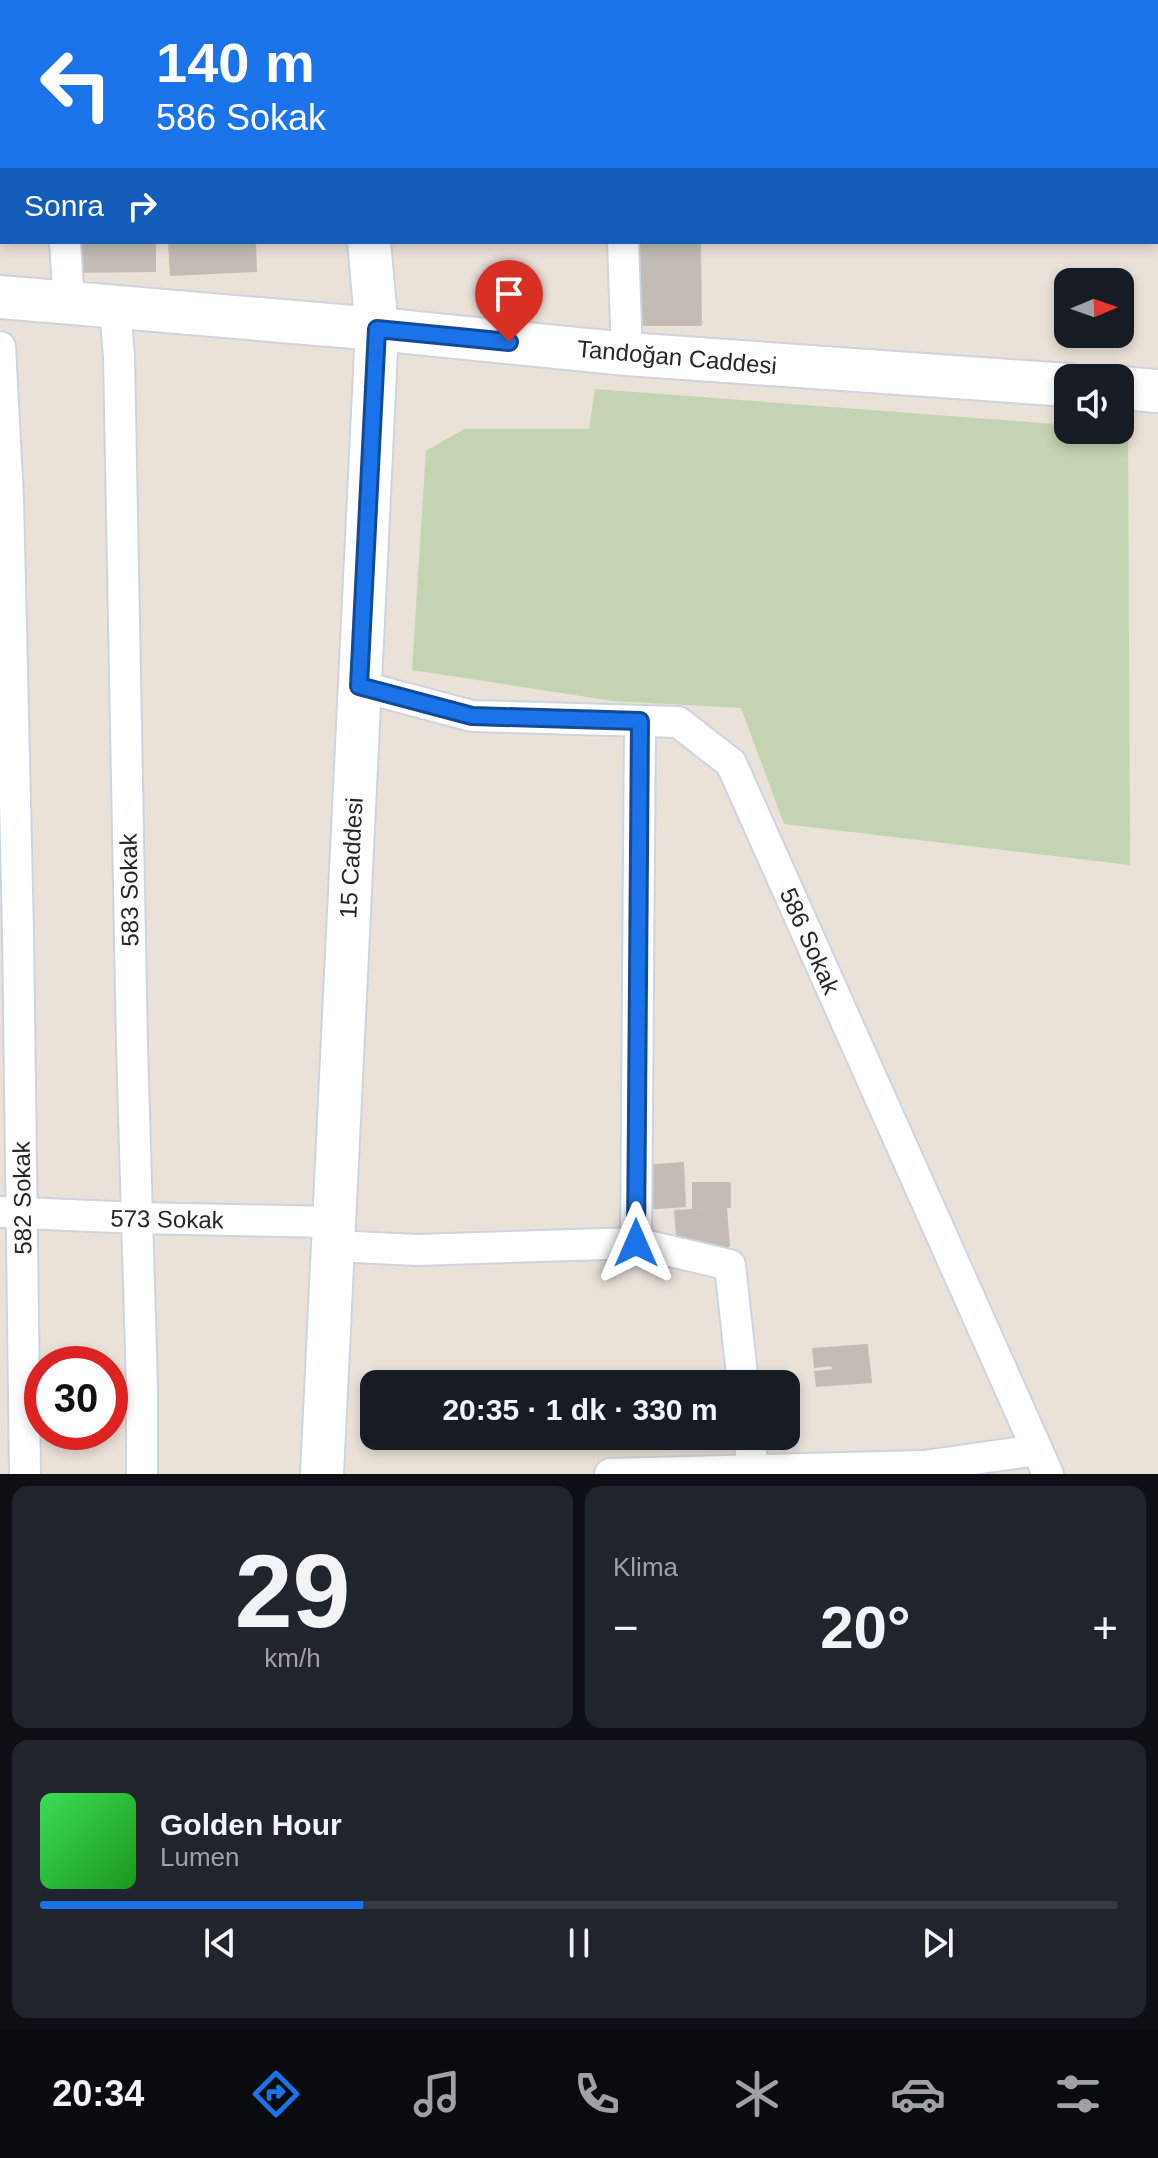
<!DOCTYPE html>
<html lang="tr">
<head>
<meta charset="utf-8">
<style>
  :root { --surface:#171b24; --page:#20242c; --text:#f1f3f6; --muted:#9ea1a6; --line:#363941; --accent:#1a73e8 }
  body { margin:0; font-family:Helvetica,sans-serif; background:var(--page); color:var(--text); height:100vh; display:flex; flex-direction:column; font-size:30px; white-space:nowrap }
  * { box-sizing:border-box; margin:0 }
  p { font-size:26px; color:var(--muted) }
  .icon { flex:none; width:44px; height:44px; fill:none; stroke:currentColor; stroke-width:2; stroke-linecap:round; stroke-linejoin:round }
  .map { position:relative; height:1474px; overflow:hidden }
  .drawer { display:flex; flex-direction:column; gap:12px; padding:12px; background:#0d0f14; flex:1 }
  .drawer>* { flex:none }
  .guide { position:absolute; left:0px; top:0px; width:1158px; height:244px; box-shadow:0 4px 12px #0003; background:#1a73e8; color:#fff; overflow:hidden }
  .needle { width:52px; rotate:88deg }
  .controls { position:absolute; left:1054px; top:268px; display:grid; gap:16px }
  .controls a { display:grid; place-items:center; width:80px; height:80px; border-radius:16px; background:var(--surface); box-shadow:0 4px 12px #0003; font-size:40px }
  .speed { position:absolute; left:24px; top:1346px; display:flex; gap:16px; font-size:40px; font-weight:700; text-align:center }
  .speed>* { display:grid; place-content:center; width:104px; height:104px; border-radius:50%; background:var(--surface); box-shadow:0 4px 12px #0003; line-height:1 }
  .speed .limit { border:12px solid #d22; background:#fff; color:#111 }
  .pin { position:absolute; display:grid; place-items:center; width:68px; height:68px; color:#fff; margin:-82px -34px; border-radius:50% 50% 50% 0; rotate:-45deg; box-shadow:0 0 8px #0007 }
  .pin .icon { rotate:45deg }
  .me { position:absolute; width:88px; margin:-44px; rotate:0deg; stroke-linejoin:round; filter:drop-shadow(0 0 6px #0008) }
  .turn { display:flex; align-items:center; gap:28px; height:168px; padding:0 24px; font-size:36px }
  .turn .icon { width:104px; height:104px; stroke-width:2.5 }
  .turn b { display:block; font-size:56px; line-height:68px }
  .then { display:flex; align-items:center; height:76px; padding:0 24px; background:#0003; gap:16px; font-size:30px }
  .big { font-size:60px; font-weight:600; line-height:1.1 }
  .drawer .tile { flex:1; display:flex; flex-direction:column; justify-content:center; gap:12px; min-width:0; padding:0 28px; border-radius:16px; background:var(--page) }
  .drawer .dial { align-items:center; gap:0 }
  .dial b { font-size:104px; line-height:1 }
  .song { display:flex; align-items:center; gap:24px }
  .cover { width:96px; height:96px; border-radius:12px; background:linear-gradient(135deg,hsl(130 70% 55%),hsl(120 70% 35%)) }
  .played { height:8px; border-radius:4px; background:linear-gradient(90deg,var(--accent) 30%,var(--line) 30%) }
  .keys { display:flex; justify-content:space-around; direction:ltr }
  .heat { display:flex; justify-content:space-between; align-items:center; font-size:44px; direction:ltr }
  .drawer .tiles { flex:1; display:grid; gap:12px; grid-template-columns:1fr 1fr }
  .tile:last-child { grid-column:span 2 }
  .trip { position:absolute; left:360px; top:1370px; width:440px; height:80px; border-radius:16px; background:var(--surface); box-shadow:0 4px 12px #0003; font-weight:600; line-height:80px; text-align:center }
  .menu { display:flex; height:128px; justify-content:space-around; align-items:center; background:#090b0e; color:var(--muted) }
  .menu .icon { width:56px; height:56px }
  .menu .active { color:var(--accent) }
  .menu b { font-size:36px; color:var(--text) }
  .map>svg:first-child { display:block }
  .cemetery { fill:#c4d3b1 }
  .building { fill:#c2bbb6; stroke:#c4bdb3; stroke-width:2 }
  .lines { fill:none; stroke-linecap:round; stroke-linejoin:round }
  .street-casing { stroke:#ced3e0; stroke-width:34 }
  .secondary-casing { stroke:#ced3e0; stroke-width:46 }
  .street { stroke:#fff; stroke-width:30 }
  .secondary { stroke:#fff; stroke-width:42 }
  .route-casing { stroke:#114b97; stroke-width:20 }
  .route { stroke:#1a73e8; stroke-width:14 }
  .labels { text-anchor:middle; dominant-baseline:central; stroke-width:8; stroke-linejoin:round; paint-order:stroke }
  .street-label { font-size:24px; fill:#272727; stroke:#fff }
</style>
</head>
<body>
<div class="map">
<svg width="1158" height="1474" viewBox="0 0 1158 1474">
  <rect width="100%" height="100%" fill="#eae1d9"/>
  <!-- cemetery -->
  <path class="cemetery" d="M 595,389 L 1068,425 L 1068,430 L 1128,429 L 1130,865 L 784,824 L 741,708 L 613,701 L 412,670 L 426,451 L 464,429 L 589,429 Z"/>
  <!-- building -->
  <g class="building">
    <rect x="519" y="0" width="67" height="2"/>
    <rect x="1037" y="0" width="58" height="2"/>
    <path d="M 66,242 L 155,242 L 155,271 L 67,272 Z"/>
    <path d="M 169,242 L 255,242 L 256,271 L 171,275 Z"/>
    <path d="M 641,242 L 700,242 L 701,325 L 641,325 Z"/>
    <path d="M 683,1163 L 685,1206 L 645,1209 L 642,1166 Z"/>
    <path d="M 693,1183 L 730,1183 L 730,1207 L 693,1208 Z"/>
    <path d="M 726,1208 L 729,1246 L 678,1249 L 675,1211 Z"/>
    <path d="M 867,1345 L 871,1382 L 817,1386 L 815,1372 L 833,1370 L 832,1365 L 815,1367 L 813,1349 Z"/>
  </g>
  <g class="lines">
    <defs>
      <g id="street">
        <path d="M 46,0 L 46,2"/>
        <path d="M 613,0 L 613,2"/>
        <path d="M 65,242 L 69,303"/>
        <path d="M 623,242 L 627,354"/>
        <path d="M 115,307 L 119,357 L 132,1045 L 142,1387 L 142,1474"/>
        <path d="M 0,347 L 8,498 L 18,931 L 25,1474"/>
        <path d="M 359,686 L 472,716 L 678,722 L 731,763 L 1048,1474"/>
        <path d="M 0,1212 L 137,1218 L 334,1222"/>
        <path d="M 636,1243 L 640,721"/>
        <path d="M 333,1246 L 417,1250 L 636,1243 L 730,1265 L 743,1384"/>
        <path d="M 749,1436 L 753,1471"/>
        <path d="M 610,1474 L 924,1466 L 1037,1450"/>
      </g>
      <g id="secondary">
        <path d="M 348,0 L 348,2"/>
        <path d="M 0,297 L 377,329 L 627,354 L 1068,385"/>
        <path d="M 1120,388 L 1158,391"/>
        <path d="M 322,1474 L 377,329 L 369,242"/>
      </g>
    </defs>
    <!-- street casing -->
    <use href="#street" class="street-casing"/>
    <!-- secondary casing -->
    <use href="#secondary" class="secondary-casing"/>
    <!-- street -->
    <use href="#street" class="street"/>
    <!-- secondary -->
    <use href="#secondary" class="secondary"/>
  </g>
  <g class="lines">
    <defs>
      <path id="route" d="M 509,342 L 377,329 L 359,686 L 472,716 L 640,721 L 636,1243"/>
    </defs>
    <!-- route casing -->
    <use href="#route" class="route-casing"/>
    <!-- route -->
    <use href="#route" class="route"/>
  </g>
  <g class="labels">
    <!-- street labels -->
    <g class="street-label">
      <text transform="translate(677 357) rotate(5)">Tandoğan Caddesi</text>
      <text transform="translate(351 858) rotate(-87)">15 Caddesi</text>
      <text transform="translate(129 890) rotate(-91)">583 Sokak</text>
      <text transform="translate(810 941) rotate(66)">586 Sokak</text>
      <text transform="translate(22 1198) rotate(-91)">582 Sokak</text>
      <text transform="translate(167 1219) rotate(1)">573 Sokak</text>
    </g>
  </g>
</svg>
<div class="controls">
<a><svg class="needle" viewBox="-14 -14 28 28"><path d="M0-13l5 13h-10z" fill="#e53935"/><path d="M0 13l5-13h-10z" fill="#9ea1a6"/></svg></a>
<a><svg class="icon" aria-label="sound" viewBox="0 0 24 24"><path d="M4 9h4l5-4v14l-5-4H4zM17 9q2 3 0 6"/></svg></a>
</div>
<div class="speed"><div class="limit">30</div></div>
<div class="pin" style="left:509px;top:342px;background:#d93025"><svg class="icon" aria-label="arrive" viewBox="0 0 24 24"><path d="M6 21V4h12l-3 4 3 4H6"/></svg></div>
<svg class="me" style="left:636px;top:1243px" viewBox="-20 -20 40 40"><path d="M0-17L14 15 0 8-14 15z" fill="#1a73e8" stroke="#fff" stroke-width="4"/></svg>
<div class="trip">20:35 · 1 dk · 330 m</div>
<div class="guide">
<div class="turn"><svg class="icon" aria-label="left" viewBox="0 0 24 24"><path d="M17 20v-9H6M10 6l-5 5 5 5"/></svg><div><b>140 m</b>586 Sokak</div></div>
<div class="then">Sonra<svg class="icon" aria-label="right" viewBox="0 0 24 24"><path d="M7 20v-9h11M14 6l5 5-5 5"/></svg></div>
</div>
</div>
<section class="drawer">
<div class="tiles">
<div class="tile dial"><b>29</b><p>km/h</p></div>
<div class="tile"><p>Klima</p>
<div class="heat"><a>−</a><b class="big">20°</b><a>+</a></div>
</div>
<div class="tile">
<div class="song"><i class="cover"></i><div><b>Golden Hour</b><p>Lumen</p></div></div>
<div class="played"></div>
<div class="keys"><svg class="icon" aria-label="previous" viewBox="0 0 24 24"><path d="M18 5L8 12l10 7zM5 5v14"/></svg><svg class="icon" aria-label="pause" viewBox="0 0 24 24"><path d="M8 5v14M16 5v14"/></svg><svg class="icon" aria-label="next" viewBox="0 0 24 24"><path d="M6 5l10 7-10 7zM19 5v14"/></svg></div>
</div>
</div>
</section>
<nav class="menu">
<b>20:34</b>
<svg class="icon active" aria-label="directions" viewBox="0 0 24 24"><path d="M12 3l9 9-9 9-9-9zM9 14v-3h6M13 9l2 2-2 2"/></svg>
<svg class="icon" aria-label="music" viewBox="0 0 24 24"><path d="M9 18V5l10-2v13"/><circle cx="6" cy="18" r="3"/><circle cx="16" cy="16" r="3"/></svg>
<svg class="icon" aria-label="phone" viewBox="0 0 24 24"><path d="M5 4h4l2 5-3 2q2 4 5 5l2-3 5 2v4C11 20 4 13 5 4z"/></svg>
<svg class="icon" aria-label="climate" viewBox="0 0 24 24"><path d="M12 3v18M4 7l16 10M4 17L20 7"/></svg>
<svg class="icon" aria-label="car" viewBox="0 0 24 24"><path d="M5 17H2v-5l4-1 3-4h7l3 4 3 1v5h-3M9 17h6M6 11h13"/><circle cx="7" cy="17" r="2"/><circle cx="17" cy="17" r="2"/></svg>
<svg class="icon" aria-label="filters" viewBox="0 0 24 24"><path d="M4 7h16M4 17h16"/><circle cx="9" cy="7" r="2"/><circle cx="15" cy="17" r="2"/></svg>
</nav>
</body>
</html>
